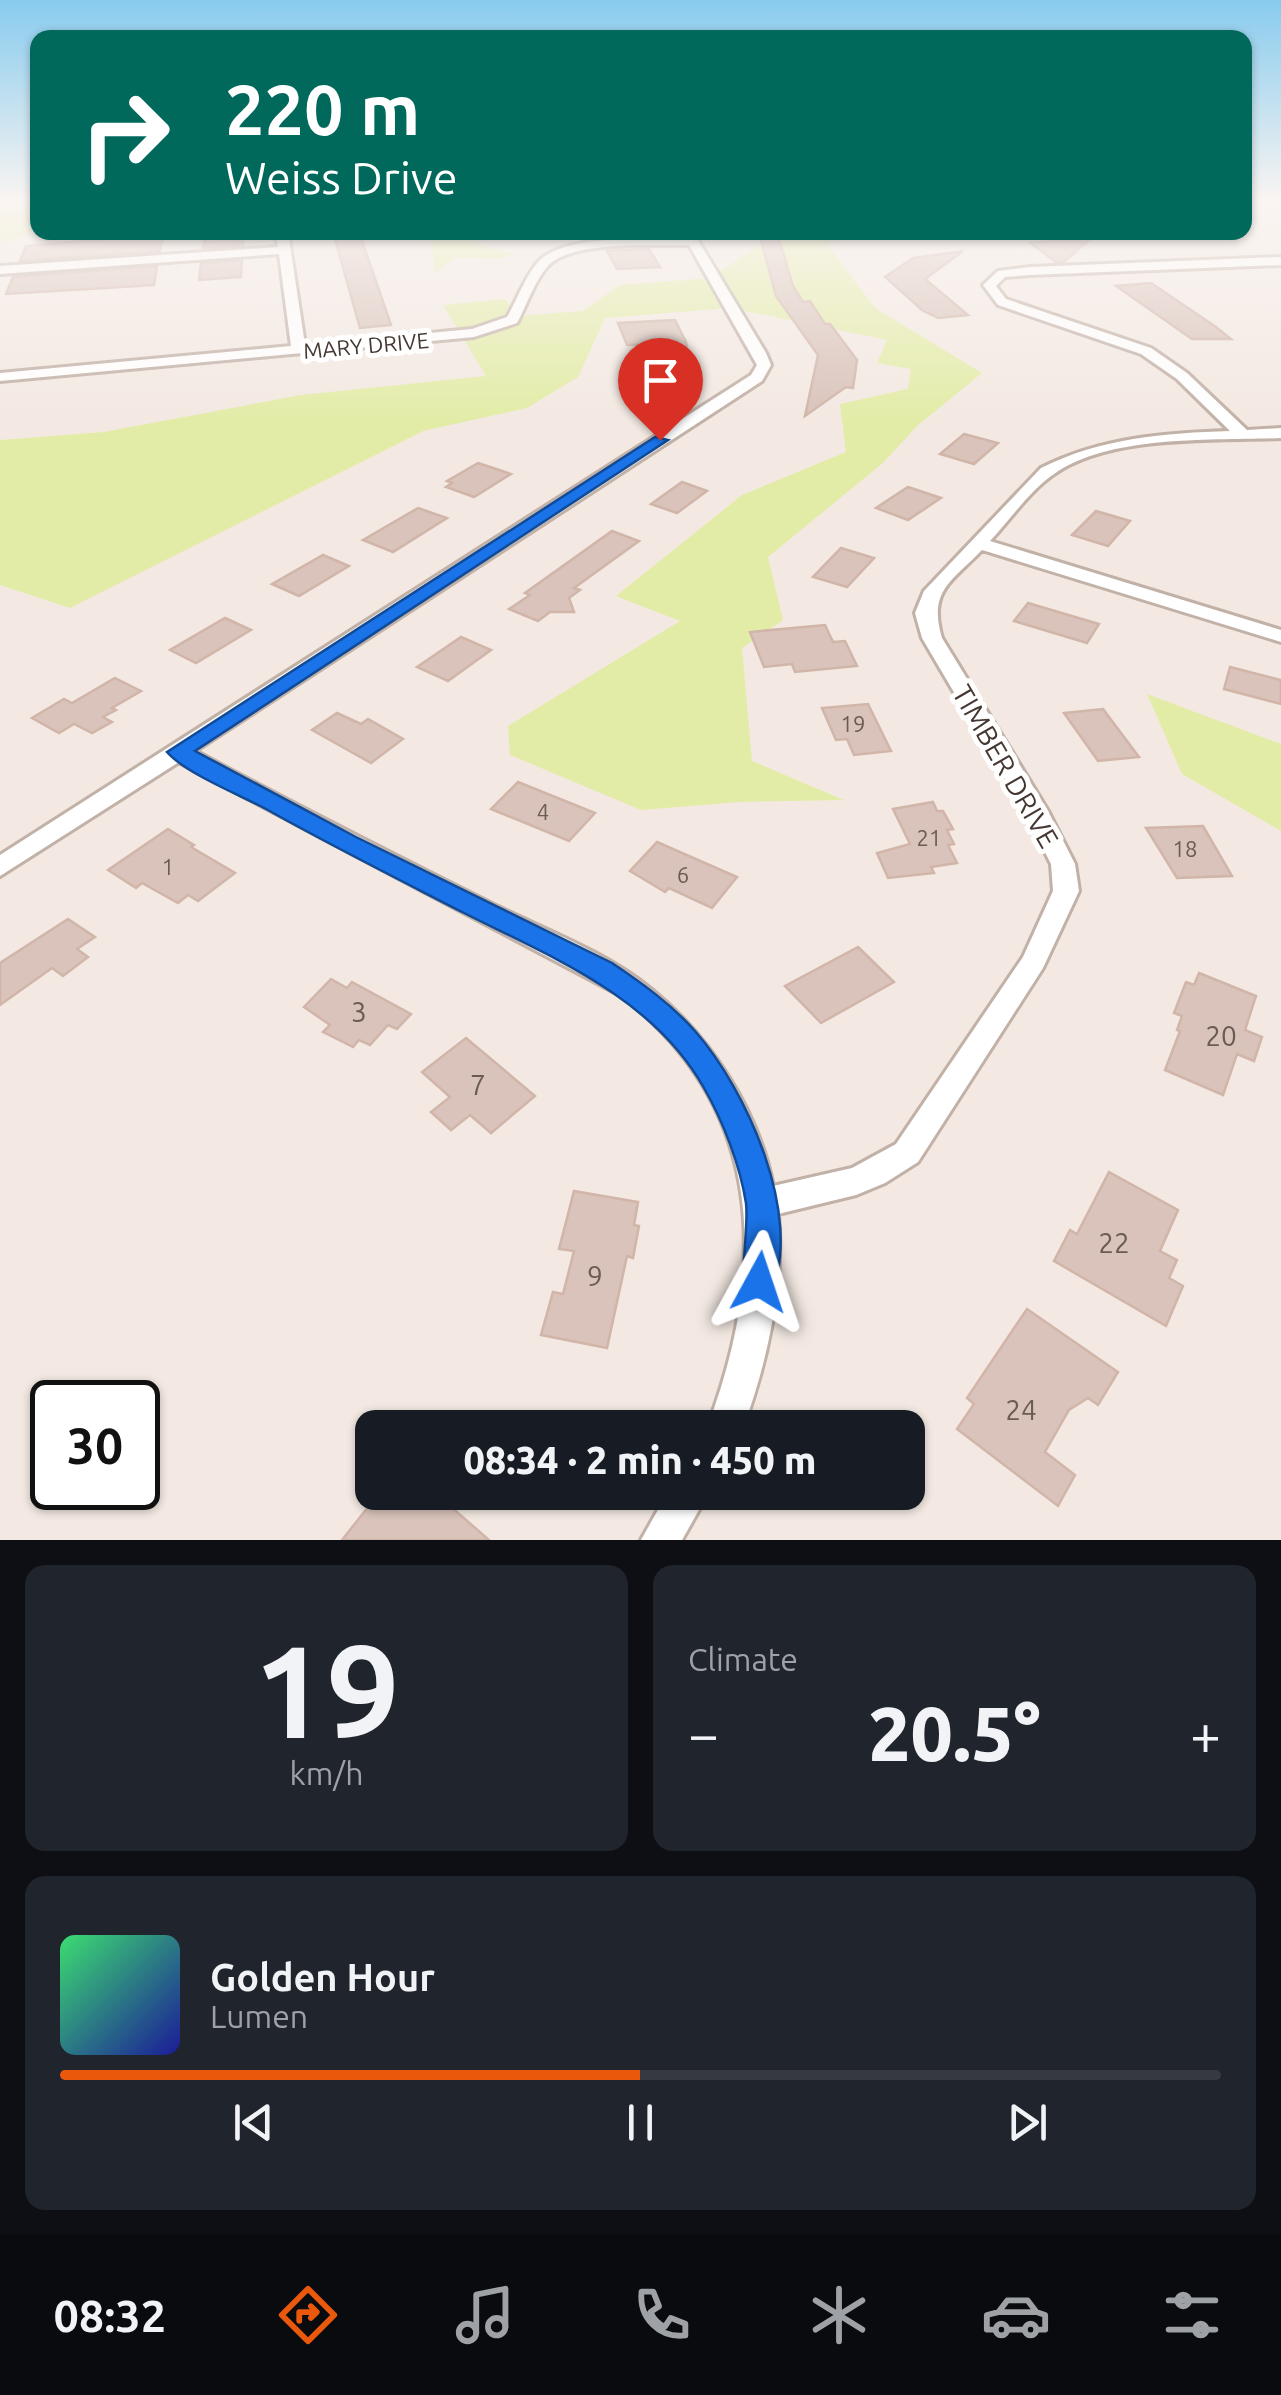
<!DOCTYPE html>
<html lang="en">
<head>
<meta charset="utf-8">
<style>
  :root { --surface:#171b24; --page:#20242c; --text:#f1f3f6; --muted:#9ea1a6; --line:#363941; --accent:#ea580c }
  body { margin:0; font-family:Ubuntu,sans-serif; background:var(--page); color:var(--text); height:100vh; display:flex; flex-direction:column; font-size:38px; white-space:nowrap }
  * { box-sizing:border-box; margin:0 }
  p { font-size:32px; color:var(--muted) }
  .icon { flex:none; width:55px; height:55px; fill:none; stroke:currentColor; stroke-width:2; stroke-linecap:round; stroke-linejoin:round }
  .map { position:relative; height:1540px; overflow:hidden }
  .drawer { display:flex; flex-direction:column; gap:25px; padding:25px; background:#0d0f14; flex:1 }
  .drawer>* { flex:none }
  .top-card { position:absolute; left:30px; top:30px; width:1222px; height:210px; border-radius:20px; box-shadow:0 2px 8px #0004; background:#00695c; color:#fff; overflow:hidden }
  .speed { position:absolute; left:30px; top:1380px; display:flex; gap:20px; font-size:50px; font-weight:700; text-align:center }
  .speed>* { display:grid; place-content:center; width:130px; height:130px; border-radius:50%; background:var(--surface); box-shadow:0 2px 8px #0004; line-height:1 }
  .speed .limit { border:5px solid #111; border-radius:15px; background:#fff; color:#111 }
  .pin { position:absolute; display:grid; place-items:center; width:85px; height:85px; color:#fff; margin:-102px -42px; border-radius:50% 50% 50% 0; rotate:-45deg; box-shadow:0 0 10px #0007 }
  .pin .icon { rotate:45deg }
  .me { position:absolute; width:110px; margin:-55px; rotate:5deg; stroke-linejoin:round; filter:drop-shadow(0 0 8px #0008) }
  .turn { display:flex; align-items:center; gap:35px; height:210px; padding:0 30px; font-size:45px }
  .turn .icon { width:130px; height:130px; stroke-width:2.5 }
  .turn b { display:block; font-size:70px; line-height:85px }
  .big { font-size:75px; font-weight:800; line-height:1.1 }
  .drawer .widget { flex:1; display:flex; flex-direction:column; justify-content:center; gap:15px; min-width:0; padding:0 35px; border-radius:20px; background:var(--page) }
  .drawer .dial { align-items:center; gap:0 }
  .dial b { font-size:130px; line-height:1 }
  .song { display:flex; align-items:center; gap:30px }
  .cover { width:120px; height:120px; border-radius:15px; background:linear-gradient(135deg,hsl(140 70% 55%),hsl(240 70% 35%)) }
  .played { height:10px; border-radius:5px; background:linear-gradient(90deg,var(--accent) 50%,var(--line) 50%) }
  .keys { display:flex; justify-content:space-around; direction:ltr }
  .heat { display:flex; justify-content:space-between; align-items:center; font-size:55px; direction:ltr }
  .drawer .tiles { flex:1; display:grid; gap:25px; grid-template-columns:1fr 1fr }
  .widget:last-child { grid-column:span 2 }
  .trip { position:absolute; left:355px; top:1410px; width:570px; height:100px; border-radius:20px; background:var(--surface); box-shadow:0 2px 8px #0004; font-weight:800; line-height:100px; text-align:center }
  .tab-bar { display:flex; height:160px; justify-content:space-around; align-items:center; background:#090b0e; color:var(--muted) }
  .tab-bar .icon { width:70px; height:70px }
  .tab-bar .current { color:var(--accent) }
  .tab-bar b { font-size:45px; color:var(--text) }
  .map>svg:first-child { display:block }
  .green { fill:#e3eca7 }
  .building { fill:#d9c3ba; stroke:#d1b5a9; stroke-width:2.5 }
  .lines { fill:none; stroke-linecap:round; stroke-linejoin:round }
  .street-casing { stroke:#c2b1a7; stroke-width:6 }
  .street { fill:#fff; fill-rule:evenodd }
  .route { fill:#1a73e8; stroke:#114b97; stroke-width:2.5 }
  .labels { text-anchor:middle; dominant-baseline:central; stroke-width:10; stroke-linejoin:round; paint-order:stroke }
  .far-street-label { font-size:22px; fill:#453832; stroke:#fff }
  .number-label { font-size:22px; fill:#6a5b54 }
  .street-label { font-size:28px; fill:#453832; stroke:#fff }
  .near-number-label { font-size:28px; fill:#6a5b54 }
</style>
</head>
<body>
<div class="map">
<svg width="1281" height="1540" viewBox="0 0 1281 1540">
  <rect width="100%" height="100%" fill="#f3e9e2"/>
  <!-- green -->
  <g class="green">
    <path d="M 0,203 L 37,203 L 37,230 L 0,243 Z"/>
    <path d="M 429,233 L 491,233 L 475,244 L 513,254 L 502,259 L 456,257 L 436,272 Z"/>
    <path d="M 779,233 L 871,233 L 827,244 L 875,308 L 982,373 L 917,426 L 883,463 L 768,557 L 783,620 L 742,648 L 752,761 L 844,800 L 739,802 L 641,810 L 510,755 L 508,726 L 680,621 L 616,596 L 742,495 L 846,452 L 840,404 L 908,389 L 911,369 L 877,363 L 887,340 L 730,308 L 605,318 L 578,377 L 527,408 L 423,431 L 70,608 L 0,585 L 0,440 L 104,432 L 301,395 L 486,376 L 443,305 L 505,299 L 517,316 L 583,311 L 620,285 L 710,278 Z"/>
    <path d="M 1147,694 L 1281,744 L 1281,831 L 1182,774 Z"/>
  </g>
  <!-- building -->
  <g class="building">
    <path d="M 206,232 L 243,232 L 243,246 L 203,248 Z"/>
    <path d="M 333,232 L 359,232 L 391,325 L 360,328 Z"/>
    <path d="M 164,234 L 160,251 L 20,261 L 26,246 Z"/>
    <path d="M 778,236 L 793,286 L 803,302 L 810,301 L 825,324 L 830,324 L 857,360 L 853,388 L 846,387 L 805,416 L 818,355 L 776,296 L 761,241 Z"/>
    <path d="M 1091,238 L 1064,262 L 1056,262 L 1030,243 Z"/>
    <path d="M 649,249 L 660,267 L 617,269 L 607,251 Z"/>
    <path d="M 963,251 L 925,279 L 968,315 L 938,318 L 922,310 L 885,277 L 913,258 Z"/>
    <path d="M 242,260 L 241,277 L 199,280 L 201,263 Z"/>
    <path d="M 157,266 L 154,285 L 6,294 L 13,277 Z"/>
    <path d="M 1151,283 L 1216,327 L 1231,339 L 1192,339 L 1116,286 Z"/>
    <path d="M 675,320 L 686,342 L 692,377 L 666,393 L 659,344 L 627,345 L 618,323 Z"/>
    <path d="M 964,434 L 998,443 L 974,464 L 940,454 Z"/>
    <path d="M 478,463 L 511,474 L 474,497 L 446,487 L 452,483 L 447,481 Z"/>
    <path d="M 682,482 L 707,491 L 677,513 L 651,504 Z"/>
    <path d="M 908,487 L 941,498 L 908,520 L 876,508 Z"/>
    <path d="M 418,508 L 447,518 L 393,552 L 363,540 Z"/>
    <path d="M 1096,511 L 1130,521 L 1108,546 L 1072,535 Z"/>
    <path d="M 612,531 L 639,541 L 574,588 L 580,590 L 569,598 L 574,612 L 550,612 L 538,621 L 509,609 L 530,595 L 525,593 Z"/>
    <path d="M 841,548 L 874,558 L 847,587 L 813,577 Z"/>
    <path d="M 323,555 L 349,566 L 299,596 L 272,584 Z"/>
    <path d="M 1028,603 L 1099,624 L 1087,643 L 1014,621 Z"/>
    <path d="M 225,618 L 251,630 L 196,663 L 170,650 Z"/>
    <path d="M 825,625 L 833,642 L 845,641 L 857,666 L 795,672 L 792,664 L 764,667 L 750,632 Z"/>
    <path d="M 461,637 L 491,650 L 448,681 L 417,667 Z"/>
    <path d="M 1230,667 L 1281,680 L 1281,704 L 1224,689 Z"/>
    <path d="M 115,678 L 141,691 L 112,708 L 116,710 L 103,717 L 112,722 L 92,733 L 74,724 L 59,733 L 32,718 L 64,699 L 72,703 Z"/>
    <path d="M 868,704 L 891,751 L 854,755 L 847,739 L 836,740 L 822,708 Z"/>
    <path d="M 1103,709 L 1139,757 L 1098,761 L 1064,713 Z"/>
    <path d="M 337,713 L 361,724 L 368,719 L 403,739 L 371,763 L 312,730 Z"/>
    <path d="M 518,782 L 595,813 L 569,841 L 491,809 Z"/>
    <path d="M 933,802 L 937,811 L 943,811 L 953,829 L 947,830 L 954,844 L 948,845 L 957,863 L 931,867 L 934,873 L 888,878 L 877,853 L 910,844 L 893,809 Z"/>
    <path d="M 1203,826 L 1232,876 L 1177,878 L 1146,828 Z"/>
    <path d="M 168,829 L 194,845 L 191,847 L 235,873 L 198,901 L 188,895 L 178,903 L 142,883 L 136,888 L 108,870 Z"/>
    <path d="M 657,842 L 737,877 L 712,908 L 669,888 L 665,892 L 630,871 Z"/>
    <path d="M 68,919 L 95,937 L 77,949 L 88,957 L 63,976 L 52,968 L 0,1005 L 0,963 Z"/>
    <path d="M 858,947 L 894,982 L 821,1023 L 785,986 Z"/>
    <path d="M 1199,973 L 1256,996 L 1245,1030 L 1262,1037 L 1254,1061 L 1237,1054 L 1223,1095 L 1165,1070 L 1180,1031 L 1177,1030 L 1182,1016 L 1174,1013 L 1186,982 L 1194,985 Z"/>
    <path d="M 331,979 L 347,988 L 352,982 L 411,1014 L 397,1029 L 388,1025 L 370,1045 L 359,1040 L 353,1047 L 323,1032 L 330,1025 L 304,1007 Z"/>
    <path d="M 466,1038 L 535,1096 L 491,1133 L 470,1115 L 451,1130 L 431,1112 L 450,1097 L 422,1072 Z"/>
    <path d="M 1109,1172 L 1178,1210 L 1160,1251 L 1177,1260 L 1169,1278 L 1183,1286 L 1166,1326 L 1054,1261 L 1070,1230 L 1077,1234 Z"/>
    <path d="M 574,1191 L 638,1202 L 634,1225 L 639,1226 L 633,1258 L 627,1256 L 607,1348 L 541,1335 L 553,1292 L 563,1294 L 574,1251 L 559,1249 Z"/>
    <path d="M 1027,1309 L 1118,1372 L 1098,1405 L 1088,1398 L 1069,1410 L 1045,1452 L 1075,1475 L 1058,1506 L 957,1429 L 974,1404 L 967,1398 Z"/>
    <path d="M 380,1492 L 434,1492 L 489,1540 L 342,1540 Z"/>
  </g>
  <g class="lines">
    <defs>
      <g id="street">
        <path d="M 276,232 L 288,232 L 305,345 L 472,329 L 507,317 C 517,300 525,277 538,262 C 563,234 650,239 685,238 L 682,232 L 693,232 L 766,353 L 771,365 L 762,381 L 195,751 C 293,804 392,854 492,904 C 545,930 606,952 652,990 C 711,1038 758,1111 773,1186 L 852,1168 L 896,1144 L 1023,957 L 1053,891 L 1051,864 L 1024,811 L 922,638 L 915,613 L 924,591 L 1041,468 C 1101,438 1164,433 1230,431 L 1177,379 L 1141,354 L 998,305 L 983,285 L 998,271 L 1030,267 L 1281,257 L 1281,265 L 1030,275 L 1005,277 L 996,286 L 1006,299 L 1151,348 L 1187,373 L 1247,430 L 1281,428 L 1281,438 C 1215,441 1111,434 1054,474 C 1030,490 1010,520 990,541 L 1281,630 L 1281,642 L 982,550 C 951,582 928,591 942,638 L 1048,811 L 1075,864 L 1079,891 L 1043,968 L 918,1162 L 885,1183 L 856,1195 L 778,1214 C 784,1286 768,1360 743,1428 L 707,1428 C 767,1269 767,1108 622,996 L 179,762 L 0,876 L 0,855 L 751,375 L 757,365 L 689,245 C 655,246 571,240 548,266 C 534,281 527,305 517,323 L 474,337 L 0,381 L 0,373 L 291,346 L 279,254 L 0,274 L 0,266 L 278,247 Z"/>
        <path d="M 668,1492 L 709,1492 L 682,1540 L 641,1540 Z"/>
      </g>
    </defs>
    <!-- street casing -->
    <use href="#street" class="street-casing"/>
    <!-- street -->
    <use href="#street" class="street"/>
  </g>
  <!-- sky -->
  <linearGradient id="sky" x2="0" y2="1"><stop stop-color="#88cbee"/><stop offset="0.48" stop-color="#faf5f2"/><stop offset="1" stop-color="#faf5f2" stop-opacity="0"/></linearGradient>
  <rect width="1281" height="419" fill="url(#sky)"/>
  <!-- route -->
  <path class="route" d="M 655,437 L 668,440 L 195,751 L 356,837 L 612,963 C 642,983 671,1004 695,1031 C 746,1089 804,1216 771,1293 L 759,1298 L 747,1293 C 739,1273 749,1229 746,1203 C 740,1165 723,1121 704,1088 C 652,996 551,957 462,912 C 396,878 330,845 266,809 C 240,795 185,773 167,752 Z"/>
  <g class="labels">
    <!-- far-street labels -->
    <g class="far-street-label">
      <text transform="translate(366 345) rotate(-5)">MARY DRIVE</text>
    </g>
    <!-- number labels -->
    <g class="number-label">
      <text x="853" y="723">19</text>
      <text x="543" y="811">4</text>
      <text x="929" y="837">21</text>
      <text x="1185" y="848">18</text>
      <text x="168" y="866">1</text>
      <text x="683" y="874">6</text>
    </g>
    <!-- street labels -->
    <g class="street-label">
      <text transform="translate(1006 766) rotate(60)">TIMBER DRIVE</text>
    </g>
    <!-- near-number labels -->
    <g class="near-number-label">
      <text x="359" y="1011">3</text>
      <text x="1221" y="1035">20</text>
      <text x="478" y="1084">7</text>
      <text x="1114" y="1242">22</text>
      <text x="595" y="1275">9</text>
      <text x="1021" y="1409">24</text>
    </g>
  </g>
</svg>
<div class="speed"><div class="limit">30</div></div>
<div class="pin" style="left:660px;top:440px;background:#d93025"><svg class="icon" aria-label="arrive" viewBox="0 0 24 24"><path d="M6 21V4h12l-3 4 3 4H6"/></svg></div>
<svg class="me" style="left:759px;top:1282px" viewBox="-20 -20 40 40"><path d="M0-17L14 15 0 8-14 15z" fill="#1a73e8" stroke="#fff" stroke-width="4"/></svg>
<div class="trip">08:34 · 2 min · 450 m</div>
<div class="top-card">
<div class="turn"><svg class="icon" aria-label="right" viewBox="0 0 24 24"><path d="M7 20v-9h11M14 6l5 5-5 5"/></svg><div><b>220 m</b>Weiss Drive</div></div>
</div>
</div>
<section class="drawer">
<div class="tiles">
<div class="widget dial"><b>19</b><p>km/h</p></div>
<div class="widget"><p>Climate</p>
<div class="heat"><a>−</a><b class="big">20.5°</b><a>+</a></div>
</div>
<div class="widget">
<div class="song"><i class="cover"></i><div><b>Golden Hour</b><p>Lumen</p></div></div>
<div class="played"></div>
<div class="keys"><svg class="icon" aria-label="previous" viewBox="0 0 24 24"><path d="M18 5L8 12l10 7zM5 5v14"/></svg><svg class="icon" aria-label="pause" viewBox="0 0 24 24"><path d="M8 5v14M16 5v14"/></svg><svg class="icon" aria-label="next" viewBox="0 0 24 24"><path d="M6 5l10 7-10 7zM19 5v14"/></svg></div>
</div>
</div>
</section>
<nav class="tab-bar">
<b>08:32</b>
<svg class="icon current" aria-label="directions" viewBox="0 0 24 24"><path d="M12 3l9 9-9 9-9-9zM9 14v-3h6M13 9l2 2-2 2"/></svg>
<svg class="icon" aria-label="music" viewBox="0 0 24 24"><path d="M9 18V5l10-2v13"/><circle cx="6" cy="18" r="3"/><circle cx="16" cy="16" r="3"/></svg>
<svg class="icon" aria-label="phone" viewBox="0 0 24 24"><path d="M5 4h4l2 5-3 2q2 4 5 5l2-3 5 2v4C11 20 4 13 5 4z"/></svg>
<svg class="icon" aria-label="climate" viewBox="0 0 24 24"><path d="M12 3v18M4 7l16 10M4 17L20 7"/></svg>
<svg class="icon" aria-label="car" viewBox="0 0 24 24"><path d="M5 17H2v-5l4-1 3-4h7l3 4 3 1v5h-3M9 17h6M6 11h13"/><circle cx="7" cy="17" r="2"/><circle cx="17" cy="17" r="2"/></svg>
<svg class="icon" aria-label="filters" viewBox="0 0 24 24"><path d="M4 7h16M4 17h16"/><circle cx="9" cy="7" r="2"/><circle cx="15" cy="17" r="2"/></svg>
</nav>
</body>
</html>
